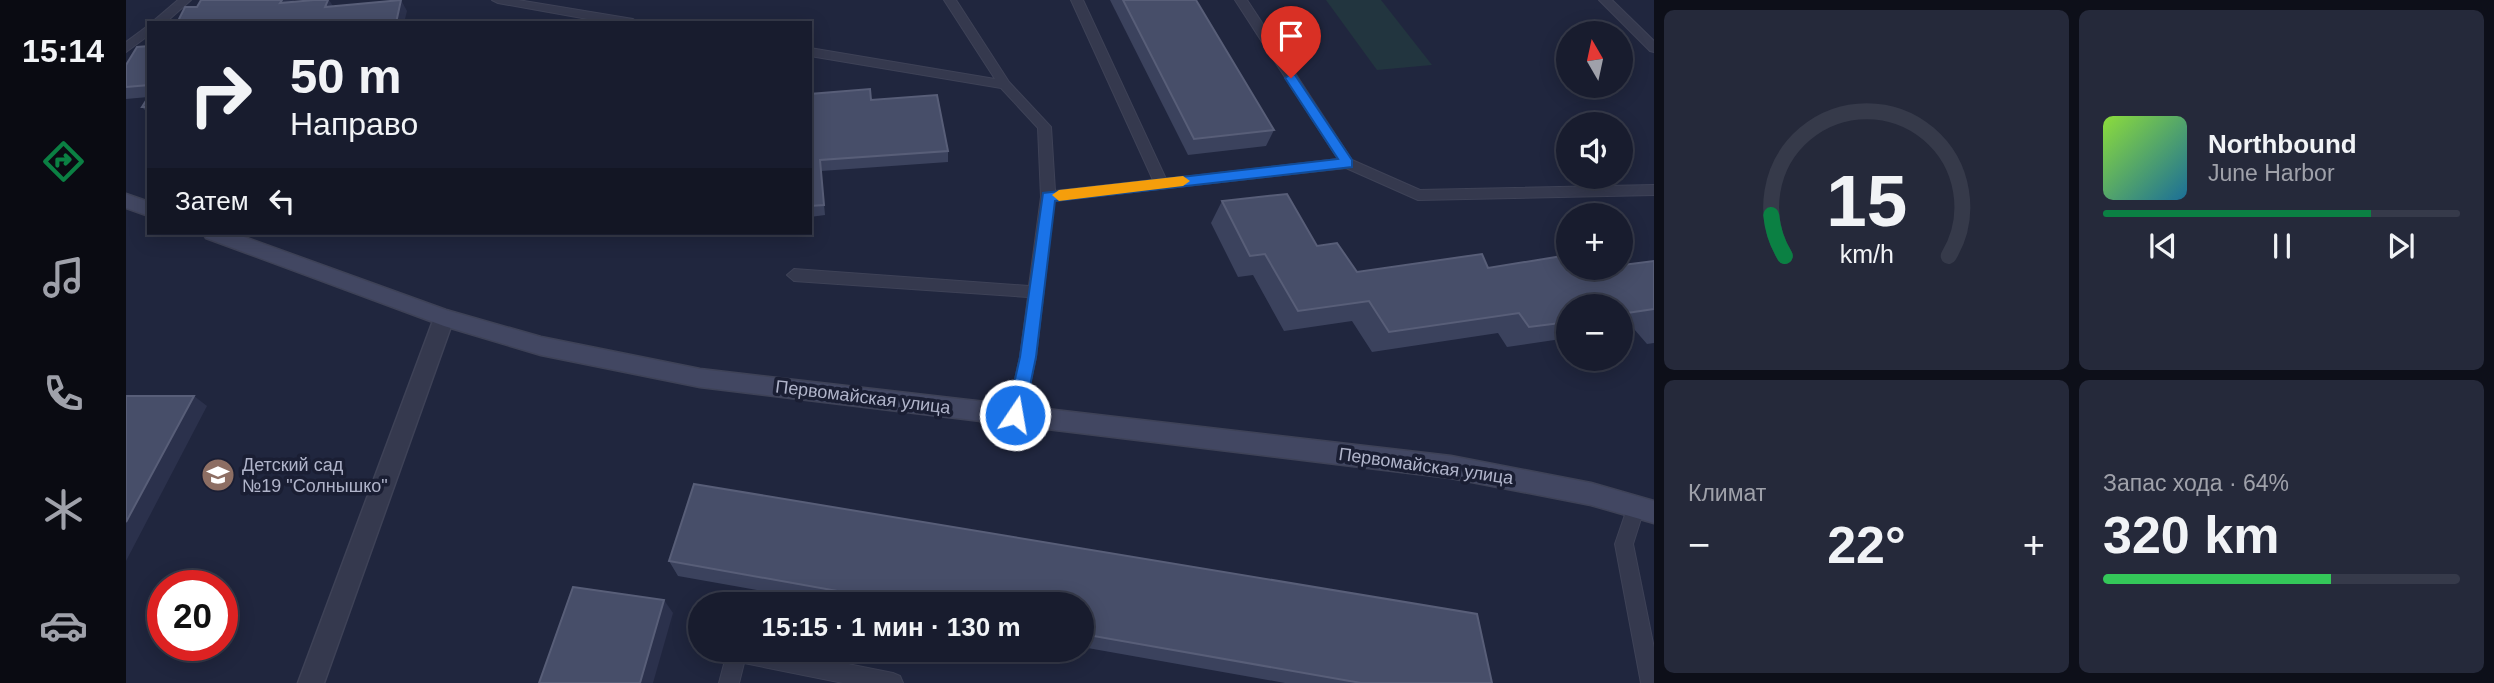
<!DOCTYPE html>
<html lang="ru">
<head>
<meta charset="utf-8">
<style>
  :root { --surface:#181c2e; --page:#25293a; --text:#f1f3f6; --muted:#9fa1aa; --line:#363a4a; --accent:#0b8043 }
  body { margin:0; font-family:Arial,sans-serif; background:var(--page); color:var(--text); height:100vh; display:flex; flex-direction:column; font-size:26px; white-space:nowrap }
  * { box-sizing:border-box; margin:0 }
  p { font-size:23px; color:var(--muted) }
  .icon { flex:none; width:38px; height:38px; fill:none; stroke:currentColor; stroke-width:2; stroke-linecap:round; stroke-linejoin:round }
  .map { position:relative; flex:1; overflow:hidden }
  .sheet { display:flex; flex-direction:column; gap:10px; padding:10px; background:#0d0f19; width:840px }
  .sheet>* { flex:none }
  .banner { position:absolute; left:21px; top:21px; width:665px; height:214px; border-radius:0px; box-shadow:0 4px 18px #0003,0 0 0 2px var(--line); background:#181c2e; color:var(--text); overflow:hidden }
  .needle { width:46px; rotate:351deg }
  .buttons { position:absolute; left:1430px; top:21px; display:grid; gap:14px }
  .buttons a { display:grid; place-items:center; width:77px; height:77px; border-radius:50%; background:var(--surface); box-shadow:0 4px 18px #0003,0 0 0 2px var(--line); font-size:35px }
  .speed { position:absolute; left:21px; top:570px; display:flex; gap:14px; font-size:35px; font-weight:700; text-align:center }
  .speed>* { display:grid; place-content:center; width:91px; height:91px; border-radius:50%; background:var(--surface); box-shadow:0 4px 18px #0003,0 0 0 2px var(--line); line-height:1 }
  .speed .limit { border:10px solid #d22; background:#fff; color:#111 }
  .pin { position:absolute; display:grid; place-items:center; width:60px; height:60px; color:#fff; margin:-72px -30px; border-radius:50% 50% 50% 0; rotate:-45deg; box-shadow:0 0 7px #0007 }
  .pin .icon { rotate:45deg }
  .me { position:absolute; width:77px; margin:-38px; rotate:12deg; stroke-linejoin:round; filter:drop-shadow(0 0 5px #0008) }
  .turn { display:flex; align-items:center; gap:24px; height:147px; padding:0 28px; font-size:32px }
  .turn .icon { width:91px; height:91px; stroke-width:2.5 }
  .turn b { display:block; font-size:49px; line-height:60px }
  .then { display:flex; align-items:center; height:66px; padding:0 28px; background:#0003; gap:14px; font-size:26px }
  .big { font-size:52px; font-weight:700; line-height:1.1 }
  .sheet .tile { flex:1; display:flex; flex-direction:column; justify-content:center; gap:10px; min-width:0; padding:0 24px; border-radius:10px; background:var(--page) }
  .sheet .dial { align-items:center; gap:0 }
  .dial svg { height:182px; overflow:visible; fill:none; stroke:var(--line); stroke-width:7; stroke-linecap:round; text-anchor:middle }
  .dial text { fill:var(--text); stroke:none }
  .song { display:flex; align-items:center; gap:21px }
  .cover { width:84px; height:84px; border-radius:10px; background:linear-gradient(135deg,hsl(90 70% 55%),hsl(200 70% 35%)) }
  .played { height:7px; border-radius:4px; background:linear-gradient(90deg,var(--accent) 75%,var(--line) 75%) }
  .keys { display:flex; justify-content:space-around; direction:ltr }
  .heat { display:flex; justify-content:space-between; align-items:center; font-size:38px; direction:ltr }
  .charge { height:10px; border-radius:5px; background:linear-gradient(90deg,#34c759 64%,var(--line) 0) }
  .sheet .tiles { flex:1; display:grid; gap:10px; grid-template-columns:repeat(2,1fr) }
  .trip { position:absolute; left:562px; top:592px; width:406px; height:70px; border-radius:35px; background:var(--surface); box-shadow:0 4px 18px #0003,0 0 0 2px var(--line); font-weight:700; line-height:70px; text-align:center }
  main { display:flex; flex:1; min-height:0 }
  .menu { display:flex; flex-direction:column; width:126px; justify-content:space-around; align-items:center; background:#0a0b12; color:var(--muted) }
  .menu .icon { width:49px; height:49px }
  .menu .on { color:var(--accent) }
  .menu b { font-size:32px; color:var(--text) }
  .map>svg:first-child { display:block }
  .green { fill:#22353f }
  .lines { fill:none; stroke-linecap:round; stroke-linejoin:round }
  .service-casing { stroke:#3e4257; stroke-width:2 }
  .tertiary-casing { stroke:#3e4257; stroke-width:3 }
  .secondary-casing { stroke:#3e4257; stroke-width:3 }
  .service { fill:#35394e; fill-rule:evenodd }
  .tertiary { fill:#35394e; fill-rule:evenodd }
  .secondary { fill:#424762; fill-rule:evenodd }
  .wall { fill:#3b425d }
  .shaded-wall { fill:#2b314c }
  .building { fill:#474e69; stroke:#585e78; stroke-width:2 }
  .route { fill:#1a73e8; stroke:#114b97; stroke-width:2 }
  .slow { fill:#f59e0b }
  .labels { text-anchor:middle; dominant-baseline:central; stroke-width:7; stroke-linejoin:round; paint-order:stroke }
  .street-label { font-size:18px; fill:#b0b4ca; stroke:#1a1e33 }
  .poi-label { font-size:18px; fill:#b0b4ca; stroke:#1a1e33; text-anchor:start }
</style>
</head>
<body>
<main>
<nav class="menu">
<b>15:14</b>
<svg class="icon on" aria-label="directions" viewBox="0 0 24 24"><path d="M12 3l9 9-9 9-9-9zM9 14v-3h6M13 9l2 2-2 2"/></svg>
<svg class="icon" aria-label="music" viewBox="0 0 24 24"><path d="M9 18V5l10-2v13"/><circle cx="6" cy="18" r="3"/><circle cx="16" cy="16" r="3"/></svg>
<svg class="icon" aria-label="phone" viewBox="0 0 24 24"><path d="M5 4h4l2 5-3 2q2 4 5 5l2-3 5 2v4C11 20 4 13 5 4z"/></svg>
<svg class="icon" aria-label="climate" viewBox="0 0 24 24"><path d="M12 3v18M4 7l16 10M4 17L20 7"/></svg>
<svg class="icon" aria-label="car" viewBox="0 0 24 24"><path d="M5 17H2v-5l4-1 3-4h7l3 4 3 1v5h-3M9 17h6M6 11h13"/><circle cx="7" cy="17" r="2"/><circle cx="17" cy="17" r="2"/></svg>
</nav>
<div class="map">
<svg width="1528" height="683" viewBox="0 0 1528 683">
  <rect width="100%" height="100%" fill="#20263e"/>
  <!-- green -->
  <path class="green" d="M 1200,0 L 1255,0 L 1306,65 L 1251,70 Z"/>
  <g class="lines">
    <defs>
      <g id="service">
        <path d="M 52,0 L 65,0 L 39,23 L 25,23 Z"/>
        <path d="M 366,0 L 392,0 L 507,19 L 513,23 L 484,23 L 372,3 Z"/>
        <path d="M 818,0 L 830,0 L 883,82 L 925,127 L 929,191 L 1027,180 L 945,0 L 957,0 L 1040,179 L 1212,159 L 1109,0 L 1121,0 L 1226,160 L 1294,190 L 1528,185 L 1528,195 L 1292,200 L 1220,168 L 928,201 L 910,357 L 897,415 L 895,420 L 889,422 L 883,420 L 881,415 L 894,357 L 902,297 L 668,281 L 661,275 L 668,269 L 903,286 L 915,197 L 912,128 L 875,88 L 684,56 L 684,48 L 869,79 Z"/>
        <path d="M 1473,0 L 1486,0 L 1528,41 L 1528,52 L 1524,51 Z"/>
        <path d="M 23,25 L 23,35 L 0,52 L 0,42 Z"/>
        <path d="M 1510,498 L 1516,500 L 1519,506 L 1507,544 L 1528,648 L 1528,683 L 1515,683 L 1489,544 L 1504,500 Z"/>
        <path d="M 602,649 L 647,649 L 767,673 L 774,676 L 777,683 L 717,683 L 618,663 L 613,683 L 593,683 Z"/>
      </g>
      <path id="tertiary" d="M 318,310 L 325,312 L 328,318 L 198,683 L 172,683 L 308,318 L 311,312 Z"/>
      <g id="secondary">
        <path d="M 0,194 L 23,202 L 23,216 L 0,208 Z"/>
        <path d="M 77,233 L 107,233 L 320,310 L 415,337 L 574,369 L 1325,456 L 1465,483 L 1528,501 L 1528,523 L 1465,505 L 1325,478 L 574,387 L 415,355 L 318,326 L 80,238 Z"/>
      </g>
    </defs>
    <!-- service casing -->
    <use href="#service" class="service-casing"/>
    <!-- tertiary casing -->
    <use href="#tertiary" class="tertiary-casing"/>
    <!-- secondary casing -->
    <use href="#secondary" class="secondary-casing"/>
    <!-- service -->
    <use href="#service" class="service"/>
    <!-- tertiary -->
    <use href="#tertiary" class="tertiary"/>
    <!-- secondary -->
    <use href="#secondary" class="secondary"/>
  </g>
  <!-- wall -->
  <g class="wall">
    <path d="M 984,0 L 1070,0 L 1148,130 L 1140,146 L 1062,155 Z"/>
    <path d="M 23,46 L 23,114 L 16,107 L 22,97 L 0,99 L 0,65 Z"/>
    <path d="M 684,94 L 745,100 L 822,151 L 822,162 L 695,171 L 699,215 L 684,217 Z"/>
    <path d="M 1096,201 L 1191,246 L 1231,272 L 1497,265 L 1528,261 L 1528,343 L 1521,344 L 1508,329 L 1494,331 L 1494,306 L 1442,306 L 1442,338 L 1381,347 L 1372,333 L 1246,352 L 1226,321 L 1158,331 L 1127,275 L 1112,277 L 1085,223 Z"/>
    <path d="M 568,484 L 1351,614 L 1366,683 L 1159,683 L 956,647 L 956,604 L 711,604 L 552,576 L 543,561 Z"/>
  </g>
  <!-- shaded-wall -->
  <g class="shaded-wall">
    <path d="M 156,0 L 168,0 L 162,14 L 154,3 Z"/>
    <path d="M 202,0 L 203,0 L 209,9 L 199,7 Z"/>
    <path d="M 275,0 L 281,11 L 278,23 L 270,23 Z"/>
    <path d="M 68,396 L 81,406 L 0,561 L 0,522 Z"/>
    <path d="M 538,600 L 547,613 L 527,683 L 514,683 Z"/>
  </g>
  <!-- building -->
  <g class="building">
    <path d="M 75,0 L 156,0 L 154,3 L 188,0 L 202,0 L 199,7 L 275,0 L 270,23 L 51,23 L 59,7 L 71,7 Z"/>
    <path d="M 997,0 L 1070,0 L 1148,130 L 1068,139 Z"/>
    <path d="M 23,46 L 23,85 L 0,87 L 0,65 L 11,47 Z"/>
    <path d="M 744,89 L 745,100 L 811,95 L 822,151 L 694,160 L 698,205 L 684,206 L 684,94 Z"/>
    <path d="M 23,96 L 23,107 L 16,107 Z"/>
    <path d="M 1161,194 L 1191,246 L 1211,243 L 1231,272 L 1356,254 L 1362,268 L 1442,255 L 1442,268 L 1494,268 L 1494,263 L 1497,265 L 1528,261 L 1528,309 L 1494,314 L 1494,306 L 1442,306 L 1442,322 L 1403,327 L 1393,313 L 1263,332 L 1243,301 L 1172,311 L 1139,254 L 1124,256 L 1096,201 Z"/>
    <path d="M 0,396 L 68,396 L 0,522 Z"/>
    <path d="M 568,484 L 1351,614 L 1366,683 L 1235,683 L 956,634 L 956,604 L 784,604 L 543,561 Z"/>
    <path d="M 447,587 L 538,600 L 514,683 L 413,683 Z"/>
  </g>
  <!-- route -->
  <path class="route" d="M 1165,74 L 1169,75 L 1226,160 L 1226,167 L 929,201 L 910,357 L 898,415 L 895,421 L 889,423 L 883,421 L 881,415 L 894,357 L 917,193 L 1212,159 L 1159,78 Z"/>
  <!-- slow -->
  <path class="slow" d="M 1057,176 L 1064,181 L 1057,186 L 933,201 L 926,195 L 933,190 Z"/>
  <!-- icons -->
  <defs>
    <symbol id="school-disc" viewBox="-11 -11 22 22"><circle r="9.5" fill="#8d6e63" stroke="#1a1e33"/><path d="M0-5L7-2L0 1L-7-2ZM-4 1L0 2.5L4 1V4Q0 6-4 4Z" fill="#fff"/></symbol>
  </defs>
  <g fill-rule="evenodd">
    <use href="#school-disc" x="73" y="456" width="38" height="38"/>
  </g>
  <g class="labels">
    <!-- street labels -->
    <g class="street-label">
      <text transform="translate(737 397) rotate(7)">Первомайская улица</text>
      <text transform="translate(1300 466) rotate(8)">Первомайская улица</text>
    </g>
    <!-- poi labels -->
    <g class="poi-label">
      <text x="116" y="465">Детский сад<tspan x="116" dy="21">№19 "Солнышко"</tspan></text>
    </g>
  </g>
</svg>
<div class="buttons">
<a><svg class="needle" viewBox="-14 -14 28 28"><path d="M0-13l5 13h-10z" fill="#e53935"/><path d="M0 13l5-13h-10z" fill="#9fa1aa"/></svg></a>
<a><svg class="icon" aria-label="sound" viewBox="0 0 24 24"><path d="M4 9h4l5-4v14l-5-4H4zM17 9q2 3 0 6"/></svg></a>
<a>+</a>
<a>−</a>
</div>
<div class="speed"><div class="limit">20</div></div>
<div class="pin" style="left:1165px;top:78px;background:#d93025"><svg class="icon" aria-label="arrive" viewBox="0 0 24 24"><path d="M6 21V4h12l-3 4 3 4H6"/></svg></div>
<svg class="me" style="left:889px;top:415px" viewBox="-20 -20 40 40"><circle r="17" fill="#1a73e8" stroke="#fff" stroke-width="3"/><path d="M0-11L8 9 0 5-8 9z" fill="#fff"/></svg>
<div class="trip">15:15 · 1 мин · 130 m</div>
<div class="banner">
<div class="turn"><svg class="icon" aria-label="right" viewBox="0 0 24 24"><path d="M7 20v-9h11M14 6l5 5-5 5"/></svg><div><b>50 m</b>Направо</div></div>
<div class="then">Затем<svg class="icon" aria-label="left" viewBox="0 0 24 24"><path d="M17 20v-9H6M10 6l-5 5 5 5"/></svg></div>
</div>
</div>
<section class="sheet">
<div class="tiles">
<div class="tile dial"><svg viewBox="0 0 100 80">
<path d="M14 69A42 42 0 1 1 86 69"/>
<path d="M14 69A42 42 0 0 1 8 51" stroke="#0b8043"/>
<text x="50" y="56" font-size="32" font-weight="700">15</text>
<text x="50" y="72" font-size="11">km/h</text>
</svg></div>
<div class="tile">
<div class="song"><i class="cover"></i><div><b>Northbound</b><p>June Harbor</p></div></div>
<div class="played"></div>
<div class="keys"><svg class="icon" aria-label="previous" viewBox="0 0 24 24"><path d="M18 5L8 12l10 7zM5 5v14"/></svg><svg class="icon" aria-label="pause" viewBox="0 0 24 24"><path d="M8 5v14M16 5v14"/></svg><svg class="icon" aria-label="next" viewBox="0 0 24 24"><path d="M6 5l10 7-10 7zM19 5v14"/></svg></div>
</div>
<div class="tile"><p>Климат</p>
<div class="heat"><a>−</a><b class="big">22°</b><a>+</a></div>
</div>
<div class="tile"><p>Запас хода · 64%</p><b class="big">320 km</b><div class="charge"></div></div>
</div>
</section>
</main>
</body>
</html>
